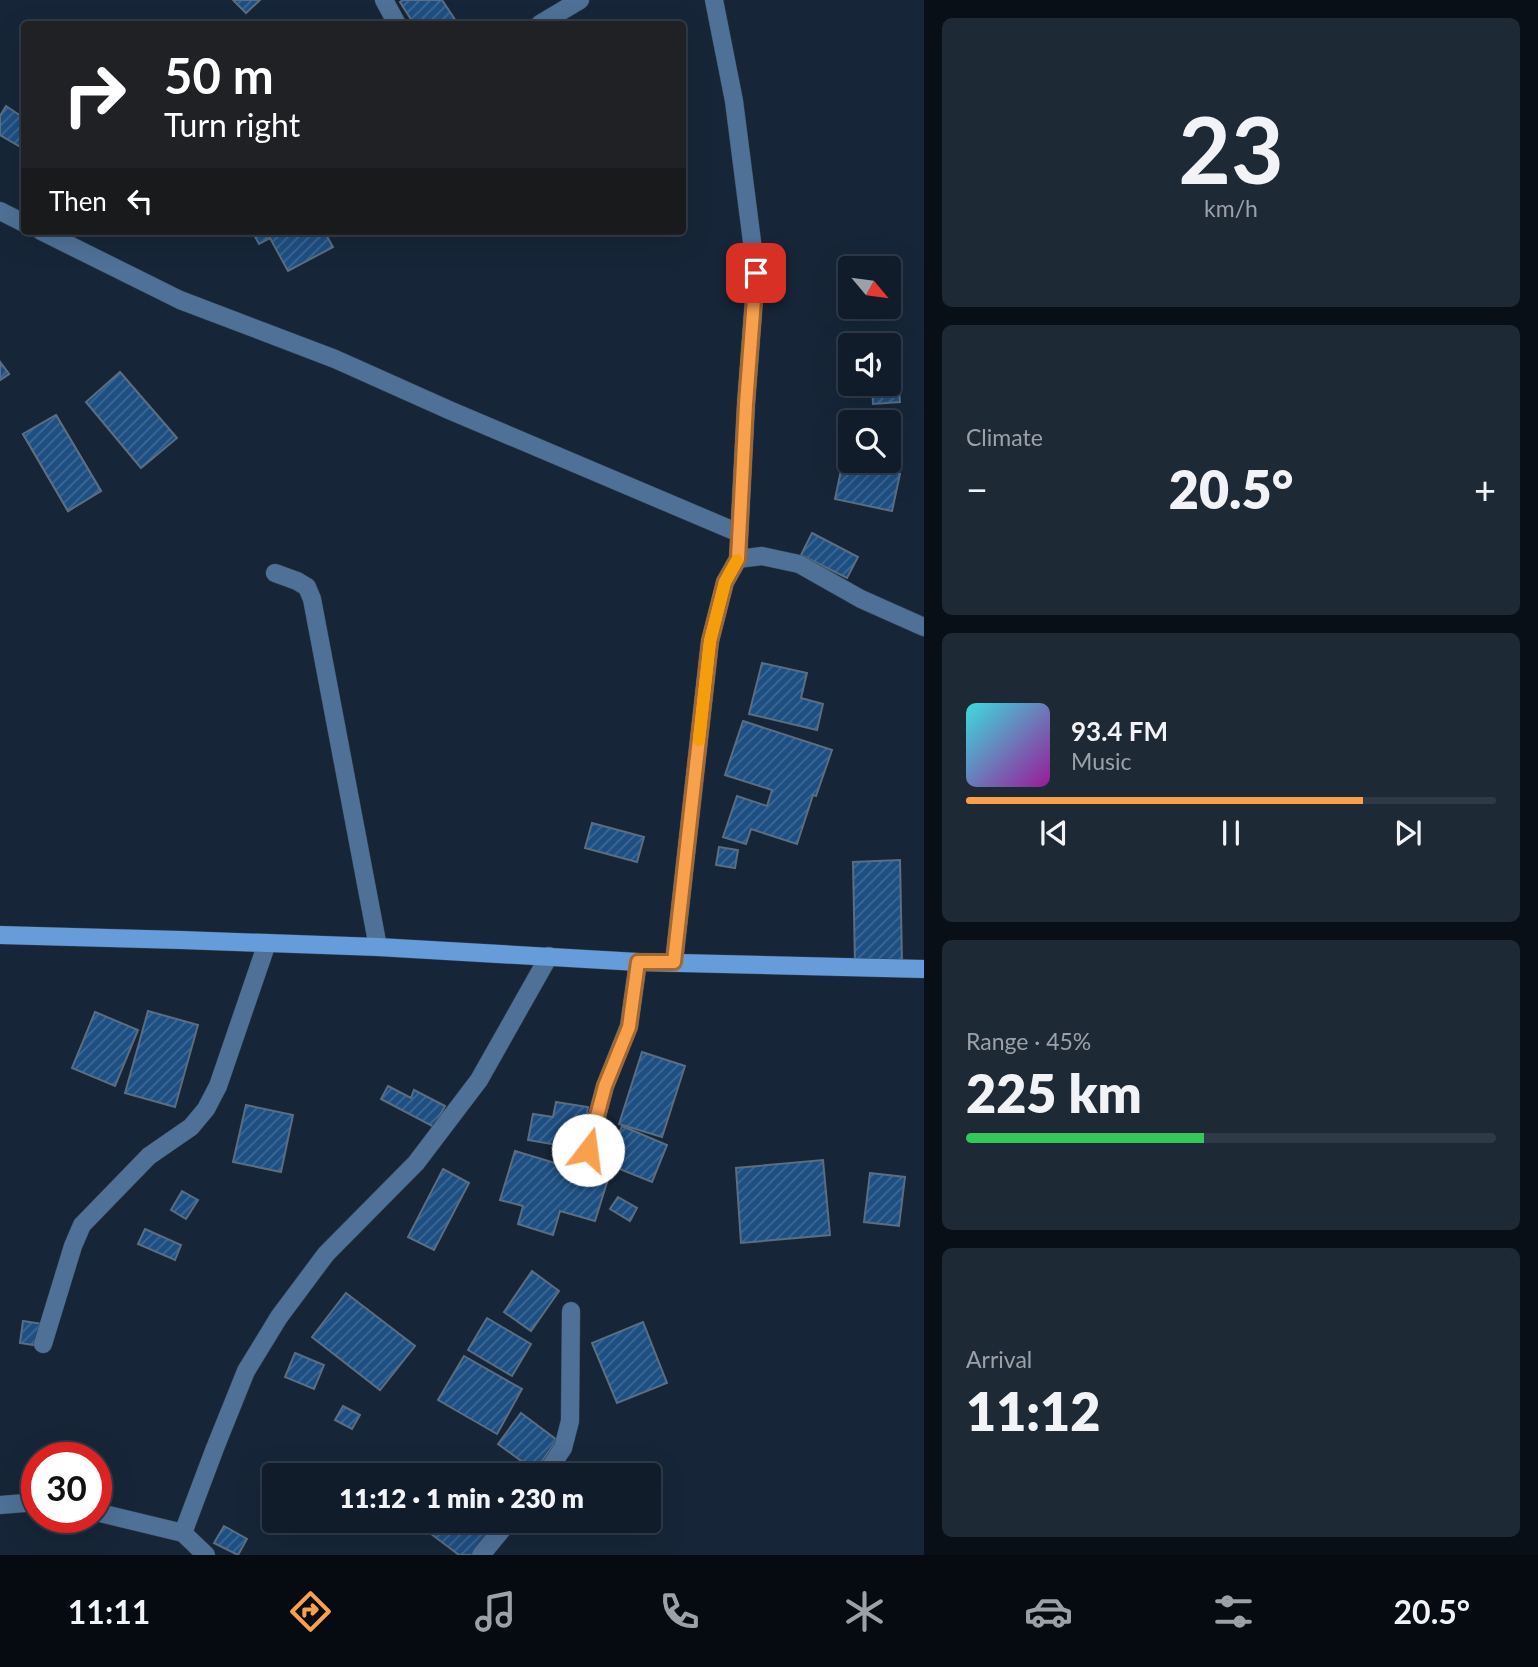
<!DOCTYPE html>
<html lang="en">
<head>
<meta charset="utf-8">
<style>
  :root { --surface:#101c2a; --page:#1e2936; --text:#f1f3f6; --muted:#9ca1a8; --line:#303a47; --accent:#f9a04d }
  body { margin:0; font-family:Lato,sans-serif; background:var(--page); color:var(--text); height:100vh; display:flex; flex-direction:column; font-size:26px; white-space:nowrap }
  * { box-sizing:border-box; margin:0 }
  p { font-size:23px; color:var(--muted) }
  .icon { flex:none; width:38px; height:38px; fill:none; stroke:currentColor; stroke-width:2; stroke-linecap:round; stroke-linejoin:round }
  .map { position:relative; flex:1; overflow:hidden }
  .drawer { display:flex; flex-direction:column; gap:18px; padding:18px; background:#090f17; width:614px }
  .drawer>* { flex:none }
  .hud { position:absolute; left:21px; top:21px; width:665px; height:214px; border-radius:7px; box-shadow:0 7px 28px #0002,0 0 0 2px var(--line); background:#202124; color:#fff; overflow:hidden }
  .needle { width:46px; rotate:119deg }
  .controls { position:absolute; left:838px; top:256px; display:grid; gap:14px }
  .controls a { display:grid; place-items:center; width:63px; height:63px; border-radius:7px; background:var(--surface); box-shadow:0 7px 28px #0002,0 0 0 2px var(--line); font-size:35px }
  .speed { position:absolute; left:21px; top:1442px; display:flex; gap:14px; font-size:35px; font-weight:700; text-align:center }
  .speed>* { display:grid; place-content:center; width:91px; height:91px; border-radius:50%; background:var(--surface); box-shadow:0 7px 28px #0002,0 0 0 2px var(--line); line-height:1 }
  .speed .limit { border:10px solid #d22; background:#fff; color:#111 }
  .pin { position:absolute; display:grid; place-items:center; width:60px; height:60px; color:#fff; margin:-30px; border-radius:14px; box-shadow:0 4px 10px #0006 }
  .me { position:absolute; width:77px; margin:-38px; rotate:15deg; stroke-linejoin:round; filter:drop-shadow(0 0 5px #0008) }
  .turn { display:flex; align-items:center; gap:24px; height:147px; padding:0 28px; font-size:32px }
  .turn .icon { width:91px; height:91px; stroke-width:2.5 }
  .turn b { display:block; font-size:49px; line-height:60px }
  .then { display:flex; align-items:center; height:66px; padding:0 28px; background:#0003; gap:14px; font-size:26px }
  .big { font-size:52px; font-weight:800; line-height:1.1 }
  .drawer .tile { flex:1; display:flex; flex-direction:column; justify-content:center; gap:10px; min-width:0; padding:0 24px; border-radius:10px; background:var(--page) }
  .drawer .dial { align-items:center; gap:0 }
  .dial b { font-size:91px; line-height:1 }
  .song { display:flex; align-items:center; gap:21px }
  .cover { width:84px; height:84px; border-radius:10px; background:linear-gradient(135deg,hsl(180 70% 55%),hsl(300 70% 35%)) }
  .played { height:7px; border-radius:4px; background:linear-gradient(90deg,var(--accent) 75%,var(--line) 75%) }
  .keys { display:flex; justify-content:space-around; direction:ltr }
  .heat { display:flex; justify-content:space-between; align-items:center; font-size:38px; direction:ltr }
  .charge { height:10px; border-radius:5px; background:linear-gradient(90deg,#34c759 45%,var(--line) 0) }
  .trip { position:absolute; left:262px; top:1463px; width:399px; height:70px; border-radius:7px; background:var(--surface); box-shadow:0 7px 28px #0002,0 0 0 2px var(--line); font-weight:800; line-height:70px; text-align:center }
  .tab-bar { display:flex; height:112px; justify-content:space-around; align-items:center; background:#060b11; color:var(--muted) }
  .tab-bar .icon { width:49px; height:49px }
  .tab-bar .on { color:var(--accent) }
  .tab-bar b { font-size:32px; color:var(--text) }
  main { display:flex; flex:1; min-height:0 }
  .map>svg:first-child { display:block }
  .building { fill:url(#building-hatch); stroke:#5a6d82; stroke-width:2 }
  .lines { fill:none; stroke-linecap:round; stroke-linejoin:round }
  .street-casing { stroke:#334354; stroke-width:19 }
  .secondary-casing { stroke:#334354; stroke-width:19 }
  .street { stroke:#4f7197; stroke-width:18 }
  .secondary { stroke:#659cd9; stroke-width:18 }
  .route-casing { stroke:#a26832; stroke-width:18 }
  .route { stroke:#f9a04d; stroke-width:12 }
  .slow { stroke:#f59e0b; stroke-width:12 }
</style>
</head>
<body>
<main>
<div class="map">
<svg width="924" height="1555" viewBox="0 0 924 1555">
  <defs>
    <pattern id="building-hatch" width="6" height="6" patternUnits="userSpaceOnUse" patternTransform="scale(1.75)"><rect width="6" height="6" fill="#1e4f82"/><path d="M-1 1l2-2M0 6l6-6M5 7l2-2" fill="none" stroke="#3f6995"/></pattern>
  </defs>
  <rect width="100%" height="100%" fill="#162638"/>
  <!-- building -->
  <g class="building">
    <path d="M 233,0 L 260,0 L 246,13 Z"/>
    <path d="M 403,0 L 442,0 L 458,24 L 414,24 L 400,2 Z"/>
    <path d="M 6,106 L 24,118 L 24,149 L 0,135 L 0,116 Z"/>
    <path d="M 252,231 L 324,231 L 333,247 L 288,271 L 270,238 L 259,244 Z"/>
    <path d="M 895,337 L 900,402 L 873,404 L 872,383 L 889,383 L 889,345 L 869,345 L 868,339 Z"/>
    <path d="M 0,362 L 9,374 L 0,380 Z"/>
    <path d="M 0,362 L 9,374 L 0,380 Z"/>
    <path d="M 120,372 L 177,438 L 141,468 L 86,402 Z"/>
    <path d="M 56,415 L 101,491 L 68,511 L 23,434 Z"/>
    <path d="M 56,415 L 101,491 L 68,511 L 23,434 Z"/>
    <path d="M 843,461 L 900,474 L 892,511 L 835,499 Z"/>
    <path d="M 812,533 L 858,557 L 847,578 L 801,555 Z"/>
    <path d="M 762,663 L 807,673 L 801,698 L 823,704 L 817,730 L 749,714 Z"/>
    <path d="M 743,721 L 832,750 L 816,796 L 813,795 L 797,844 L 751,829 L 746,844 L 723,837 L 737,796 L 767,806 L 772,790 L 725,775 Z"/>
    <path d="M 592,823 L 644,837 L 637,862 L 585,848 Z"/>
    <path d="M 719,847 L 738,850 L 735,868 L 716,865 Z"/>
    <path d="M 900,860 L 902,963 L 855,964 L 853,862 Z"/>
    <path d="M 148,1011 L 198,1025 L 175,1107 L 125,1093 Z"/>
    <path d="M 95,1012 L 138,1030 L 115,1086 L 72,1068 Z"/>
    <path d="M 642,1052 L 685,1066 L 662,1137 L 619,1124 Z"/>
    <path d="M 388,1086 L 411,1098 L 414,1090 L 445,1106 L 434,1127 L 381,1099 Z"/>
    <path d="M 556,1102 L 588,1107 L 581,1149 L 528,1140 L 533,1114 L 553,1117 Z"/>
    <path d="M 246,1105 L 293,1115 L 281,1172 L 233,1162 Z"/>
    <path d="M 622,1126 L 667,1145 L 652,1182 L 607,1164 Z"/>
    <path d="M 515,1151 L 608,1179 L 595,1221 L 560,1211 L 553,1235 L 518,1224 L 523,1206 L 500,1200 Z"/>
    <path d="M 823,1160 L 830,1235 L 741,1243 L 736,1168 Z"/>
    <path d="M 443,1169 L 469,1183 L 434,1250 L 408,1237 Z"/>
    <path d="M 870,1173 L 905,1177 L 899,1226 L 864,1222 Z"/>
    <path d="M 182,1191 L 198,1200 L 186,1219 L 171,1210 Z"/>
    <path d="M 618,1197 L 637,1208 L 630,1221 L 610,1209 Z"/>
    <path d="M 145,1229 L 181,1245 L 175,1260 L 138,1244 Z"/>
    <path d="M 532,1271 L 559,1291 L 531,1331 L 504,1312 Z"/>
    <path d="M 346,1293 L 415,1346 L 380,1390 L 312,1337 Z"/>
    <path d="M 487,1318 L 531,1344 L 512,1376 L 468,1350 Z"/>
    <path d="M 23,1321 L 43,1324 L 40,1346 L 20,1343 Z"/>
    <path d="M 643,1322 L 667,1383 L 617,1403 L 592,1343 Z"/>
    <path d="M 295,1353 L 324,1365 L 314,1389 L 285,1377 Z"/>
    <path d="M 464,1356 L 522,1389 L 497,1434 L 438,1400 Z"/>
    <path d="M 343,1406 L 360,1415 L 352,1429 L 335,1420 Z"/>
    <path d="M 521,1413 L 557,1440 L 535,1471 L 498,1444 Z"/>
    <path d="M 414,1521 L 472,1521 L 491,1535 L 476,1555 L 459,1555 Z"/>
    <path d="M 473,1521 L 505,1521 L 495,1537 L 472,1522 Z"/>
    <path d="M 224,1526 L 247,1539 L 238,1555 L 214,1543 Z"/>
  </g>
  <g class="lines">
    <defs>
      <g id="street">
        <path d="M 384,0 L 397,24"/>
        <path d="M 540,24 L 580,0"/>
        <path d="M 0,211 L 24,223"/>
        <path d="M 41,231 L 180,300 L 335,359 L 449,410 L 739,533"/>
        <path d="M 738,559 L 762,556 L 799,564 L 861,599 L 924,627"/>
        <path d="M 275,573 L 297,581 L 307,587 L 312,599 L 378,947"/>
        <path d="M 674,962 L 710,641 L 725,582 L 738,559 L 746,404 L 756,273 L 734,101 L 714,0"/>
        <path d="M 588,1150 L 605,1086 L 629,1026 L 638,962"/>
        <path d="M 43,1344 L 73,1246 L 82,1225 L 149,1156 L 191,1127 L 206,1109 L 218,1086 L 267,943"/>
        <path d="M 545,1475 L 563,1448 L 570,1421 L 571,1311"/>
        <path d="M 0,1505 L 37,1502"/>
        <path d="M 96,1512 L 183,1533 L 206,1555"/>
        <path d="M 183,1533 L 215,1448 L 246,1371 L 279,1317 L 326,1254 L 416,1163 L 479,1080 L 549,956"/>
        <path d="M 481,1555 L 509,1521"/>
      </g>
      <path id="secondary" d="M 0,935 L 181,940 L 378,947 L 638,962 L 924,969"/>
    </defs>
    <!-- street casing -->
    <use href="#street" class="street-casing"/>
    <!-- secondary casing -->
    <use href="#secondary" class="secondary-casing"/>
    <!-- street -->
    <use href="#street" class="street"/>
    <!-- secondary -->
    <use href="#secondary" class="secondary"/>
  </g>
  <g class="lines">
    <defs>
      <path id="route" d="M 588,1150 L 605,1086 L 629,1027 L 638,962 L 674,962 L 710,641 L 725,582 L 738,559 L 746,404 L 756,273"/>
    </defs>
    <!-- route casing -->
    <use href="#route" class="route-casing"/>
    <!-- route -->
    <use href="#route" class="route"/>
    <!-- slow -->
    <path class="slow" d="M 699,740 L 710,641 L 725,582 L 737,560"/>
  </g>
</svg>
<div class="controls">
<a><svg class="needle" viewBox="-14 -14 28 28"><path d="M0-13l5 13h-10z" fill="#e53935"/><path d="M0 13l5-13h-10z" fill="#9ca1a8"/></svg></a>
<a><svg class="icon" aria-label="sound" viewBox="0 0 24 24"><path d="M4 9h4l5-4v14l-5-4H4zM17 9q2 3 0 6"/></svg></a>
<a><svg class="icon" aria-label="search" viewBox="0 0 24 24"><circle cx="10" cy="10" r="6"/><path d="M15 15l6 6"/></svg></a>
</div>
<div class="speed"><div class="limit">30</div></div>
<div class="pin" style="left:756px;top:273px;background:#d93025"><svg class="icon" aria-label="arrive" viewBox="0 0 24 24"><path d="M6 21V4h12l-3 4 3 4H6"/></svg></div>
<svg class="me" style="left:588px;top:1150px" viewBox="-20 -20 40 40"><circle r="19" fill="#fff"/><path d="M0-13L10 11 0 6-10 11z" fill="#f9a04d"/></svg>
<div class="trip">11:12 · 1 min · 230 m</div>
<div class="hud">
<div class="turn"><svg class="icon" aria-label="right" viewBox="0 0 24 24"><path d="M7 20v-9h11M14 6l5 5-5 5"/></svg><div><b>50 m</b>Turn right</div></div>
<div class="then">Then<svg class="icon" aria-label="left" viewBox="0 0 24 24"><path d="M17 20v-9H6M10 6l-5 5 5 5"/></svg></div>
</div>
</div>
<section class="drawer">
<div class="tile dial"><b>23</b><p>km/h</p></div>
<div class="tile"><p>Climate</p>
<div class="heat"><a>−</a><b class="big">20.5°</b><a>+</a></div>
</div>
<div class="tile">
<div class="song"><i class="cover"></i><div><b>93.4 FM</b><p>Music</p></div></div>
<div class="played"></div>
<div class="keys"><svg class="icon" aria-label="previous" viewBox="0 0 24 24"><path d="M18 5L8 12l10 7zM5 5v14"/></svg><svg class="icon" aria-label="pause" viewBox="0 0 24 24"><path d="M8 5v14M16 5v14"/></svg><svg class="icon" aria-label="next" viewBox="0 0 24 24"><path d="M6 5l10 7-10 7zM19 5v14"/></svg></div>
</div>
<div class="tile"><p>Range · 45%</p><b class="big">225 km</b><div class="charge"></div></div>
<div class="tile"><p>Arrival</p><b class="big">11:12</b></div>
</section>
</main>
<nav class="tab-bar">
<b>11:11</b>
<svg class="icon on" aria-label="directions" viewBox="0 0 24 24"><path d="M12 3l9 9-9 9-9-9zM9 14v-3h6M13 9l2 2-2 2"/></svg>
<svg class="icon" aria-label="music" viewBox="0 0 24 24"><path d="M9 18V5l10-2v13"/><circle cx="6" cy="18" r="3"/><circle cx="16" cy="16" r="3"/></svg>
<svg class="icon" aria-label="phone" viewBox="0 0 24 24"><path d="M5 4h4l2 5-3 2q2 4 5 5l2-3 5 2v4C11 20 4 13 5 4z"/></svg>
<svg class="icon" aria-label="climate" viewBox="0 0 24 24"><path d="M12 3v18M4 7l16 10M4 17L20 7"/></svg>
<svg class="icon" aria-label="car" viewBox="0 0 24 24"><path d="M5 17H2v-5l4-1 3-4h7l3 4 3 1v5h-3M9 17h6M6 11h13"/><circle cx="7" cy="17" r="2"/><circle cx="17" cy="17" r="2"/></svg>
<svg class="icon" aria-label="filters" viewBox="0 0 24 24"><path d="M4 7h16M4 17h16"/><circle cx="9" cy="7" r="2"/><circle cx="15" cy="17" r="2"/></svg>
<b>20.5°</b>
</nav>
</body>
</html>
